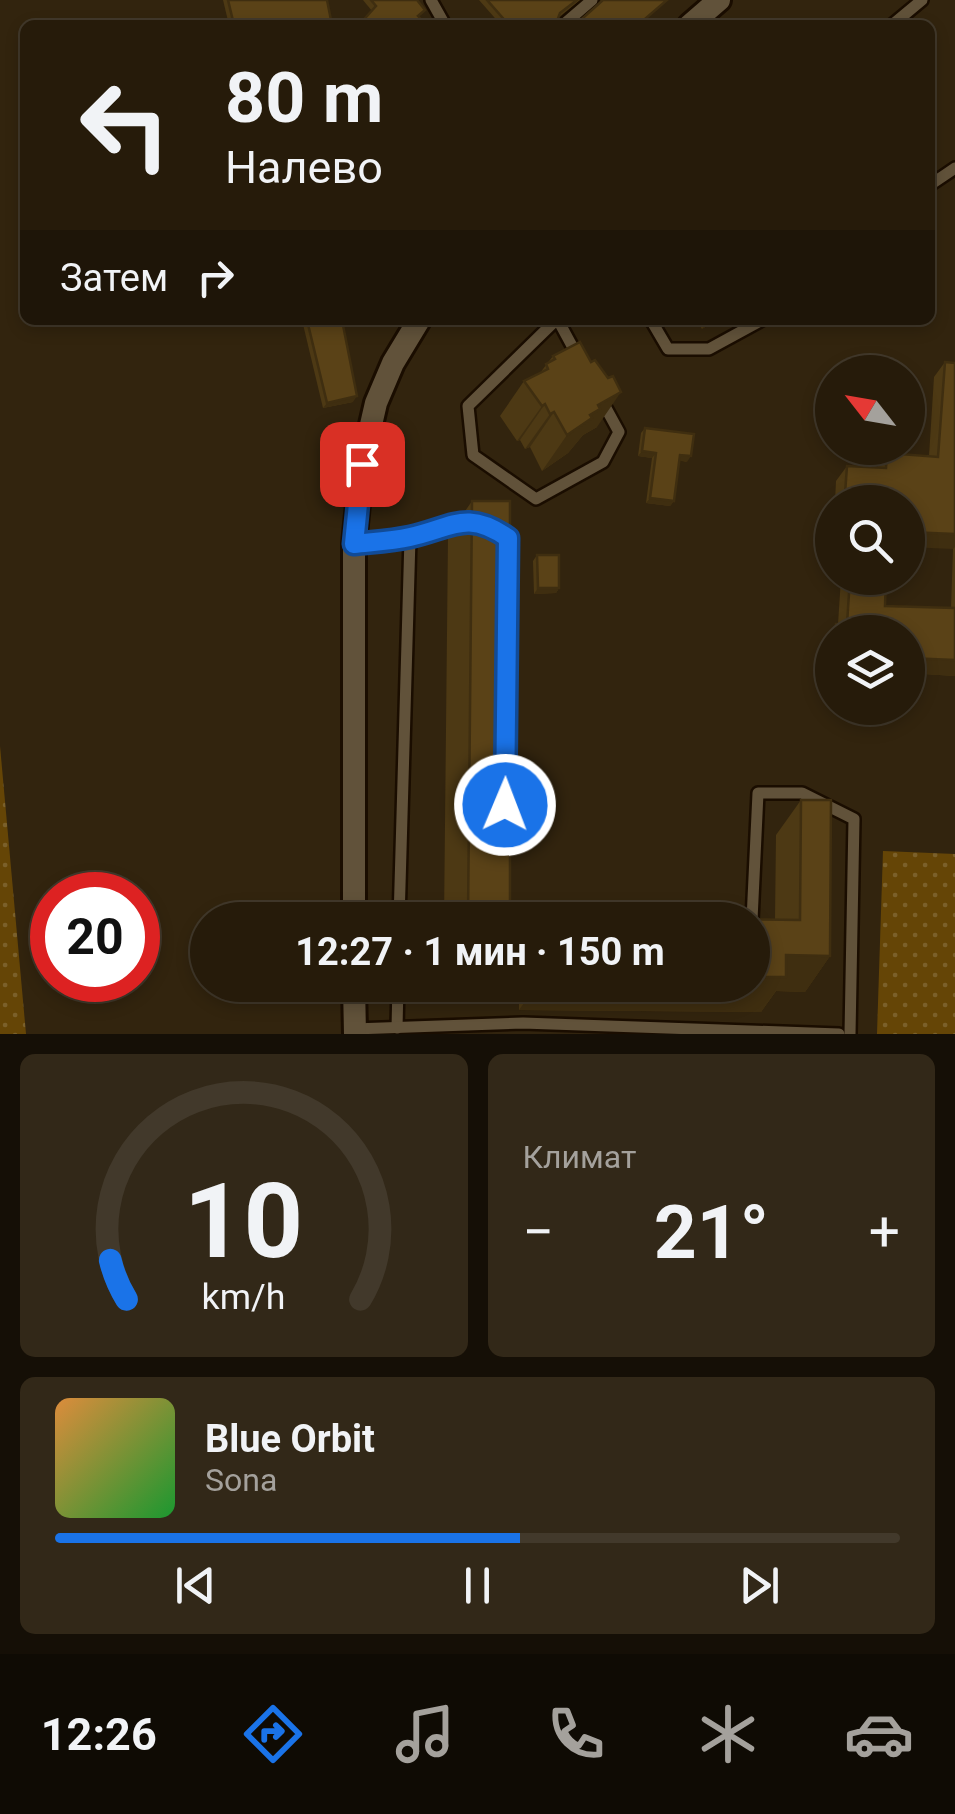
<!DOCTYPE html>
<html lang="ru">
<head>
<meta charset="utf-8">
<style>
  :root { --surface:#261b0a; --page:#322818; --text:#f1f3f6; --muted:#a4a19c; --line:#42392b; --accent:#1a73e8 }
  body { margin:0; font-family:Roboto,sans-serif; background:var(--page); color:var(--text); height:100vh; display:flex; flex-direction:column; font-size:38px; white-space:nowrap }
  * { box-sizing:border-box; margin:0 }
  p { font-size:32px; color:var(--muted) }
  .icon { flex:none; width:55px; height:55px; fill:none; stroke:currentColor; stroke-width:2; stroke-linecap:round; stroke-linejoin:round }
  .map { position:relative; height:1034px; overflow:hidden }
  .sheet { display:flex; flex-direction:column; gap:20px; padding:20px; background:#150f06; flex:1 }
  .sheet>* { flex:none }
  .top-card { position:absolute; left:20px; top:20px; width:915px; height:305px; border-radius:15px; box-shadow:0 5px 15px #0003,0 0 0 2px var(--line); background:#261b0a; color:var(--text); overflow:hidden }
  .needle { width:65px; rotate:301deg }
  .buttons { position:absolute; left:815px; top:355px; display:grid; gap:20px }
  .buttons a { display:grid; place-items:center; width:110px; height:110px; border-radius:50%; background:var(--surface); box-shadow:0 5px 15px #0003,0 0 0 2px var(--line); font-size:50px }
  .speed { position:absolute; left:30px; top:872px; display:flex; gap:20px; font-size:50px; font-weight:700; text-align:center }
  .speed>* { display:grid; place-content:center; width:130px; height:130px; border-radius:50%; background:var(--surface); box-shadow:0 5px 15px #0003,0 0 0 2px var(--line); line-height:1 }
  .speed .limit { border:15px solid #d22; background:#fff; color:#111 }
  .pin { position:absolute; display:grid; place-items:center; width:85px; height:85px; color:#fff; margin:-42px; border-radius:20px; box-shadow:0 5px 15px #0006 }
  .me { position:absolute; width:110px; margin:-55px; rotate:1deg; stroke-linejoin:round; filter:drop-shadow(0 0 8px #0008) }
  .turn { display:flex; align-items:center; gap:35px; height:210px; padding:0 40px; font-size:45px }
  .turn .icon { width:130px; height:130px; stroke-width:2.5 }
  .turn b { display:block; font-size:70px; line-height:85px }
  .then { display:flex; align-items:center; height:95px; padding:0 40px; background:#0003; gap:20px; font-size:38px }
  .big { font-size:75px; font-weight:700; line-height:1.1 }
  .sheet .widget { flex:1; display:flex; flex-direction:column; justify-content:center; gap:15px; min-width:0; padding:0 35px; border-radius:15px; background:var(--page) }
  .sheet .dial { align-items:center; gap:0 }
  .dial svg { height:260px; overflow:visible; fill:none; stroke:var(--line); stroke-width:7; stroke-linecap:round; text-anchor:middle }
  .dial text { fill:var(--text); stroke:none }
  .song { display:flex; align-items:center; gap:30px }
  .cover { width:120px; height:120px; border-radius:15px; background:linear-gradient(135deg,hsl(30 70% 55%),hsl(130 70% 35%)) }
  .played { height:10px; border-radius:5px; background:linear-gradient(90deg,var(--accent) 55%,var(--line) 55%) }
  .keys { display:flex; justify-content:space-around; direction:ltr }
  .heat { display:flex; justify-content:space-between; align-items:center; font-size:55px; direction:ltr }
  .sheet .tiles { flex:1; display:grid; gap:20px; grid-template-columns:1fr 1fr }
  .widget:last-child { grid-column:span 2 }
  .trip { position:absolute; left:190px; top:902px; width:580px; height:100px; border-radius:50px; background:var(--surface); box-shadow:0 5px 15px #0003,0 0 0 2px var(--line); font-weight:700; line-height:100px; text-align:center }
  .menu { display:flex; height:160px; justify-content:space-around; align-items:center; background:#0f0b04; color:var(--muted) }
  .menu .icon { width:70px; height:70px }
  .menu .current { color:var(--accent) }
  .menu b { font-size:45px; color:var(--text) }
  .map>svg:first-child { display:block }
  .green { fill:url(#green-dots) }
  .lines { fill:none; stroke-linecap:round; stroke-linejoin:round }
  .service-casing { stroke:#1a0d00; stroke-width:16 }
  .minor-casing { stroke:#1a0d00; stroke-width:28 }
  .service { stroke:#61523a; stroke-width:11 }
  .minor { stroke:#61523a; stroke-width:22 }
  .wall { fill:#4d3914 }
  .shaded-wall { fill:#3f2e10 }
  .building { fill:#5a4217; stroke:#3f2e10; stroke-width:2.5 }
  .route-casing { stroke:#114b97; stroke-width:25 }
  .route { stroke:#1a73e8; stroke-width:18 }
</style>
</head>
<body>
<div class="map">
<svg width="955" height="1034" viewBox="0 0 955 1034">
  <defs>
    <pattern id="green-dots" width="8" height="8" patternUnits="userSpaceOnUse" patternTransform="scale(2.5)"><rect width="8" height="8" fill="#654506"/><path d="M2 2h.1M6 6h.1" fill="none" stroke="#7b602a" stroke-width="1.8" stroke-linecap="round"/></pattern>
  </defs>
  <rect width="100%" height="100%" fill="#32240e"/>
  <!-- green -->
  <g class="green">
    <path d="M 0,746 L 26,1034 L 0,1034 Z"/>
    <path d="M 883,851 L 955,854 L 955,1034 L 877,1034 Z"/>
  </g>
  <g class="lines">
    <defs>
      <g id="service">
        <path d="M 431,0 L 445,25"/>
        <path d="M 563,25 L 592,0"/>
        <path d="M 892,25 L 922,0"/>
        <path d="M 930,185 L 955,168"/>
        <path d="M 556,320 L 468,406 L 473,455 L 536,499 L 603,462 L 619,432 L 601,399"/>
        <path d="M 558,320 L 578,357"/>
        <path d="M 651,320 L 668,349 L 709,349 L 762,320"/>
        <path d="M 354,544 L 410,538 L 454,523 L 472,524"/>
        <path d="M 399,920 L 410,538"/>
        <path d="M 752,920 L 758,793 L 802,793 L 854,819 L 850,1034"/>
        <path d="M 397,1028 L 398,985"/>
        <path d="M 354,1029 L 523,1023 L 839,1034"/>
      </g>
      <g id="minor">
        <path d="M 690,25 L 719,0"/>
        <path d="M 354,920 L 354,544 L 362,464 L 376,403 L 393,363 L 419,320"/>
        <path d="M 354,985 L 355,1034"/>
      </g>
    </defs>
    <!-- service casing -->
    <use href="#service" class="service-casing"/>
    <!-- minor casing -->
    <use href="#minor" class="minor-casing"/>
    <!-- service -->
    <use href="#service" class="service"/>
    <!-- minor -->
    <use href="#minor" class="minor"/>
  </g>
  <!-- wall -->
  <g class="wall">
    <path d="M 223,0 L 327,0 L 332,25 L 229,25 Z"/>
    <path d="M 363,0 L 417,0 L 419,17 L 372,11 Z"/>
    <path d="M 479,0 L 580,0 L 559,17 L 557,21 L 560,25 L 501,25 Z"/>
    <path d="M 302,320 L 342,320 L 353,402 L 323,408 Z"/>
    <path d="M 696,320 L 716,320 L 702,329 Z"/>
    <path d="M 553,356 L 597,427 L 583,435 L 568,453 L 542,471 L 530,447 L 525,449 L 520,440 L 517,441 L 500,416 L 524,381 L 540,373 Z"/>
    <path d="M 945,362 L 955,363 L 955,676 L 908,673 L 838,624 L 841,578 L 886,578 L 885,606 L 951,608 L 953,549 L 908,502 L 835,502 L 836,481 L 847,466 L 877,468 L 887,453 L 929,456 L 934,377 Z"/>
    <path d="M 645,428 L 687,462 L 679,460 L 674,501 L 670,506 L 646,503 L 652,458 L 638,456 L 641,433 Z"/>
    <path d="M 472,501 L 510,916 L 775,919 L 776,835 L 801,800 L 830,956 L 805,992 L 776,991 L 761,1012 L 519,1010 L 519,990 L 443,989 L 443,985 L 752,985 L 752,920 L 444,920 L 448,536 Z"/>
    <path d="M 537,555 L 559,588 L 556,593 L 534,594 L 533,561 Z"/>
    <path d="M 836,624 L 835,632 L 832,632 L 832,669 L 824,668 L 825,639 Z"/>
  </g>
  <!-- shaded-wall -->
  <g class="shaded-wall">
    <path d="M 708,320 L 716,320 L 702,329 Z"/>
    <path d="M 621,392 L 597,427 L 583,435 L 568,453 L 542,471 L 567,435 L 598,405 Z"/>
    <path d="M 357,396 L 353,402 L 323,408 L 327,403 Z"/>
    <path d="M 545,404 L 520,440 L 517,441 L 542,406 Z"/>
    <path d="M 554,412 L 530,447 L 525,449 L 550,414 Z"/>
    <path d="M 642,451 L 656,453 L 652,458 L 638,456 Z"/>
    <path d="M 680,455 L 691,456 L 687,462 L 676,460 Z"/>
    <path d="M 845,494 L 856,495 L 850,502 L 839,502 Z"/>
    <path d="M 650,498 L 674,501 L 670,506 L 646,503 Z"/>
    <path d="M 908,532 L 955,534 L 955,547 L 953,549 L 908,547 Z"/>
    <path d="M 538,588 L 559,588 L 556,593 L 534,594 Z"/>
    <path d="M 832,655 L 832,669 L 824,668 Z"/>
    <path d="M 908,658 L 955,660 L 955,676 L 908,673 Z"/>
    <path d="M 786,955 L 830,956 L 805,992 L 776,991 L 761,1012 L 519,1010 L 537,985 L 752,985 L 752,977 Z"/>
    <path d="M 446,985 L 522,985 L 519,990 L 443,989 Z"/>
  </g>
  <!-- building -->
  <g class="building">
    <path d="M 228,0 L 327,0 L 332,25 L 234,25 Z"/>
    <path d="M 371,0 L 417,0 L 425,10 L 418,16 L 425,24 L 359,25 L 376,6 Z"/>
    <path d="M 487,0 L 577,0 L 560,13 L 557,21 L 560,25 L 509,25 Z"/>
    <path d="M 603,0 L 667,0 L 638,25 L 575,25 Z"/>
    <path d="M 307,320 L 342,320 L 357,396 L 327,403 Z"/>
    <path d="M 580,342 L 591,362 L 595,360 L 608,378 L 613,376 L 621,392 L 598,405 L 600,409 L 590,415 L 592,418 L 567,435 L 554,412 L 550,414 L 545,404 L 542,406 L 524,381 L 548,369 L 546,364 L 555,359 L 553,356 Z"/>
    <path d="M 945,362 L 955,363 L 955,534 L 908,532 L 908,502 L 855,502 L 856,495 L 845,494 L 847,466 L 886,468 L 887,453 L 938,457 Z"/>
    <path d="M 645,428 L 694,434 L 691,456 L 680,455 L 674,501 L 650,498 L 656,453 L 642,451 Z"/>
    <path d="M 472,501 L 510,501 L 510,916 L 800,920 L 801,800 L 831,800 L 830,956 L 786,955 L 786,977 L 752,977 L 752,920 L 468,920 Z"/>
    <path d="M 537,555 L 559,555 L 559,588 L 538,588 Z"/>
    <path d="M 850,578 L 886,578 L 885,606 L 955,608 L 955,660 L 908,658 L 908,632 L 836,632 L 836,624 L 847,624 Z"/>
  </g>
  <g class="lines">
    <defs>
      <path id="route" d="M 362,464 L 354,544 C 372,542 392,541 410,537 C 452,528 466,509 508,538 L 505,805"/>
    </defs>
    <!-- route casing -->
    <use href="#route" class="route-casing"/>
    <!-- route -->
    <use href="#route" class="route"/>
  </g>
</svg>
<div class="buttons">
<a><svg class="needle" viewBox="-14 -14 28 28"><path d="M0-13l5 13h-10z" fill="#e53935"/><path d="M0 13l5-13h-10z" fill="#a4a19c"/></svg></a>
<a><svg class="icon" aria-label="search" viewBox="0 0 24 24"><circle cx="10" cy="10" r="6"/><path d="M15 15l6 6"/></svg></a>
<a><svg class="icon" aria-label="layers" viewBox="0 0 24 24"><path d="M12 4l9 5-9 5-9-5zM3 14l9 5 9-5"/></svg></a>
</div>
<div class="speed"><div class="limit">20</div></div>
<div class="pin" style="left:362px;top:464px;background:#d93025"><svg class="icon" aria-label="arrive" viewBox="0 0 24 24"><path d="M6 21V4h12l-3 4 3 4H6"/></svg></div>
<svg class="me" style="left:505px;top:805px" viewBox="-20 -20 40 40"><circle r="17" fill="#1a73e8" stroke="#fff" stroke-width="3"/><path d="M0-11L8 9 0 5-8 9z" fill="#fff"/></svg>
<div class="trip">12:27 · 1 мин · 150 m</div>
<div class="top-card">
<div class="turn"><svg class="icon" aria-label="left" viewBox="0 0 24 24"><path d="M17 20v-9H6M10 6l-5 5 5 5"/></svg><div><b>80 m</b>Налево</div></div>
<div class="then">Затем<svg class="icon" aria-label="right" viewBox="0 0 24 24"><path d="M7 20v-9h11M14 6l5 5-5 5"/></svg></div>
</div>
</div>
<section class="sheet">
<div class="tiles">
<div class="widget dial"><svg viewBox="0 0 100 80">
<path d="M14 69A42 42 0 1 1 86 69"/>
<path d="M14 69A42 42 0 0 1 9 57" stroke="#1a73e8"/>
<text x="50" y="56" font-size="32" font-weight="700">10</text>
<text x="50" y="72" font-size="11">km/h</text>
</svg></div>
<div class="widget"><p>Климат</p>
<div class="heat"><a>−</a><b class="big">21°</b><a>+</a></div>
</div>
<div class="widget">
<div class="song"><i class="cover"></i><div><b>Blue Orbit</b><p>Sona</p></div></div>
<div class="played"></div>
<div class="keys"><svg class="icon" aria-label="previous" viewBox="0 0 24 24"><path d="M18 5L8 12l10 7zM5 5v14"/></svg><svg class="icon" aria-label="pause" viewBox="0 0 24 24"><path d="M8 5v14M16 5v14"/></svg><svg class="icon" aria-label="next" viewBox="0 0 24 24"><path d="M6 5l10 7-10 7zM19 5v14"/></svg></div>
</div>
</div>
</section>
<nav class="menu">
<b>12:26</b>
<svg class="icon current" aria-label="directions" viewBox="0 0 24 24"><path d="M12 3l9 9-9 9-9-9zM9 14v-3h6M13 9l2 2-2 2"/></svg>
<svg class="icon" aria-label="music" viewBox="0 0 24 24"><path d="M9 18V5l10-2v13"/><circle cx="6" cy="18" r="3"/><circle cx="16" cy="16" r="3"/></svg>
<svg class="icon" aria-label="phone" viewBox="0 0 24 24"><path d="M5 4h4l2 5-3 2q2 4 5 5l2-3 5 2v4C11 20 4 13 5 4z"/></svg>
<svg class="icon" aria-label="climate" viewBox="0 0 24 24"><path d="M12 3v18M4 7l16 10M4 17L20 7"/></svg>
<svg class="icon" aria-label="car" viewBox="0 0 24 24"><path d="M5 17H2v-5l4-1 3-4h7l3 4 3 1v5h-3M9 17h6M6 11h13"/><circle cx="7" cy="17" r="2"/><circle cx="17" cy="17" r="2"/></svg>
</nav>
</body>
</html>
